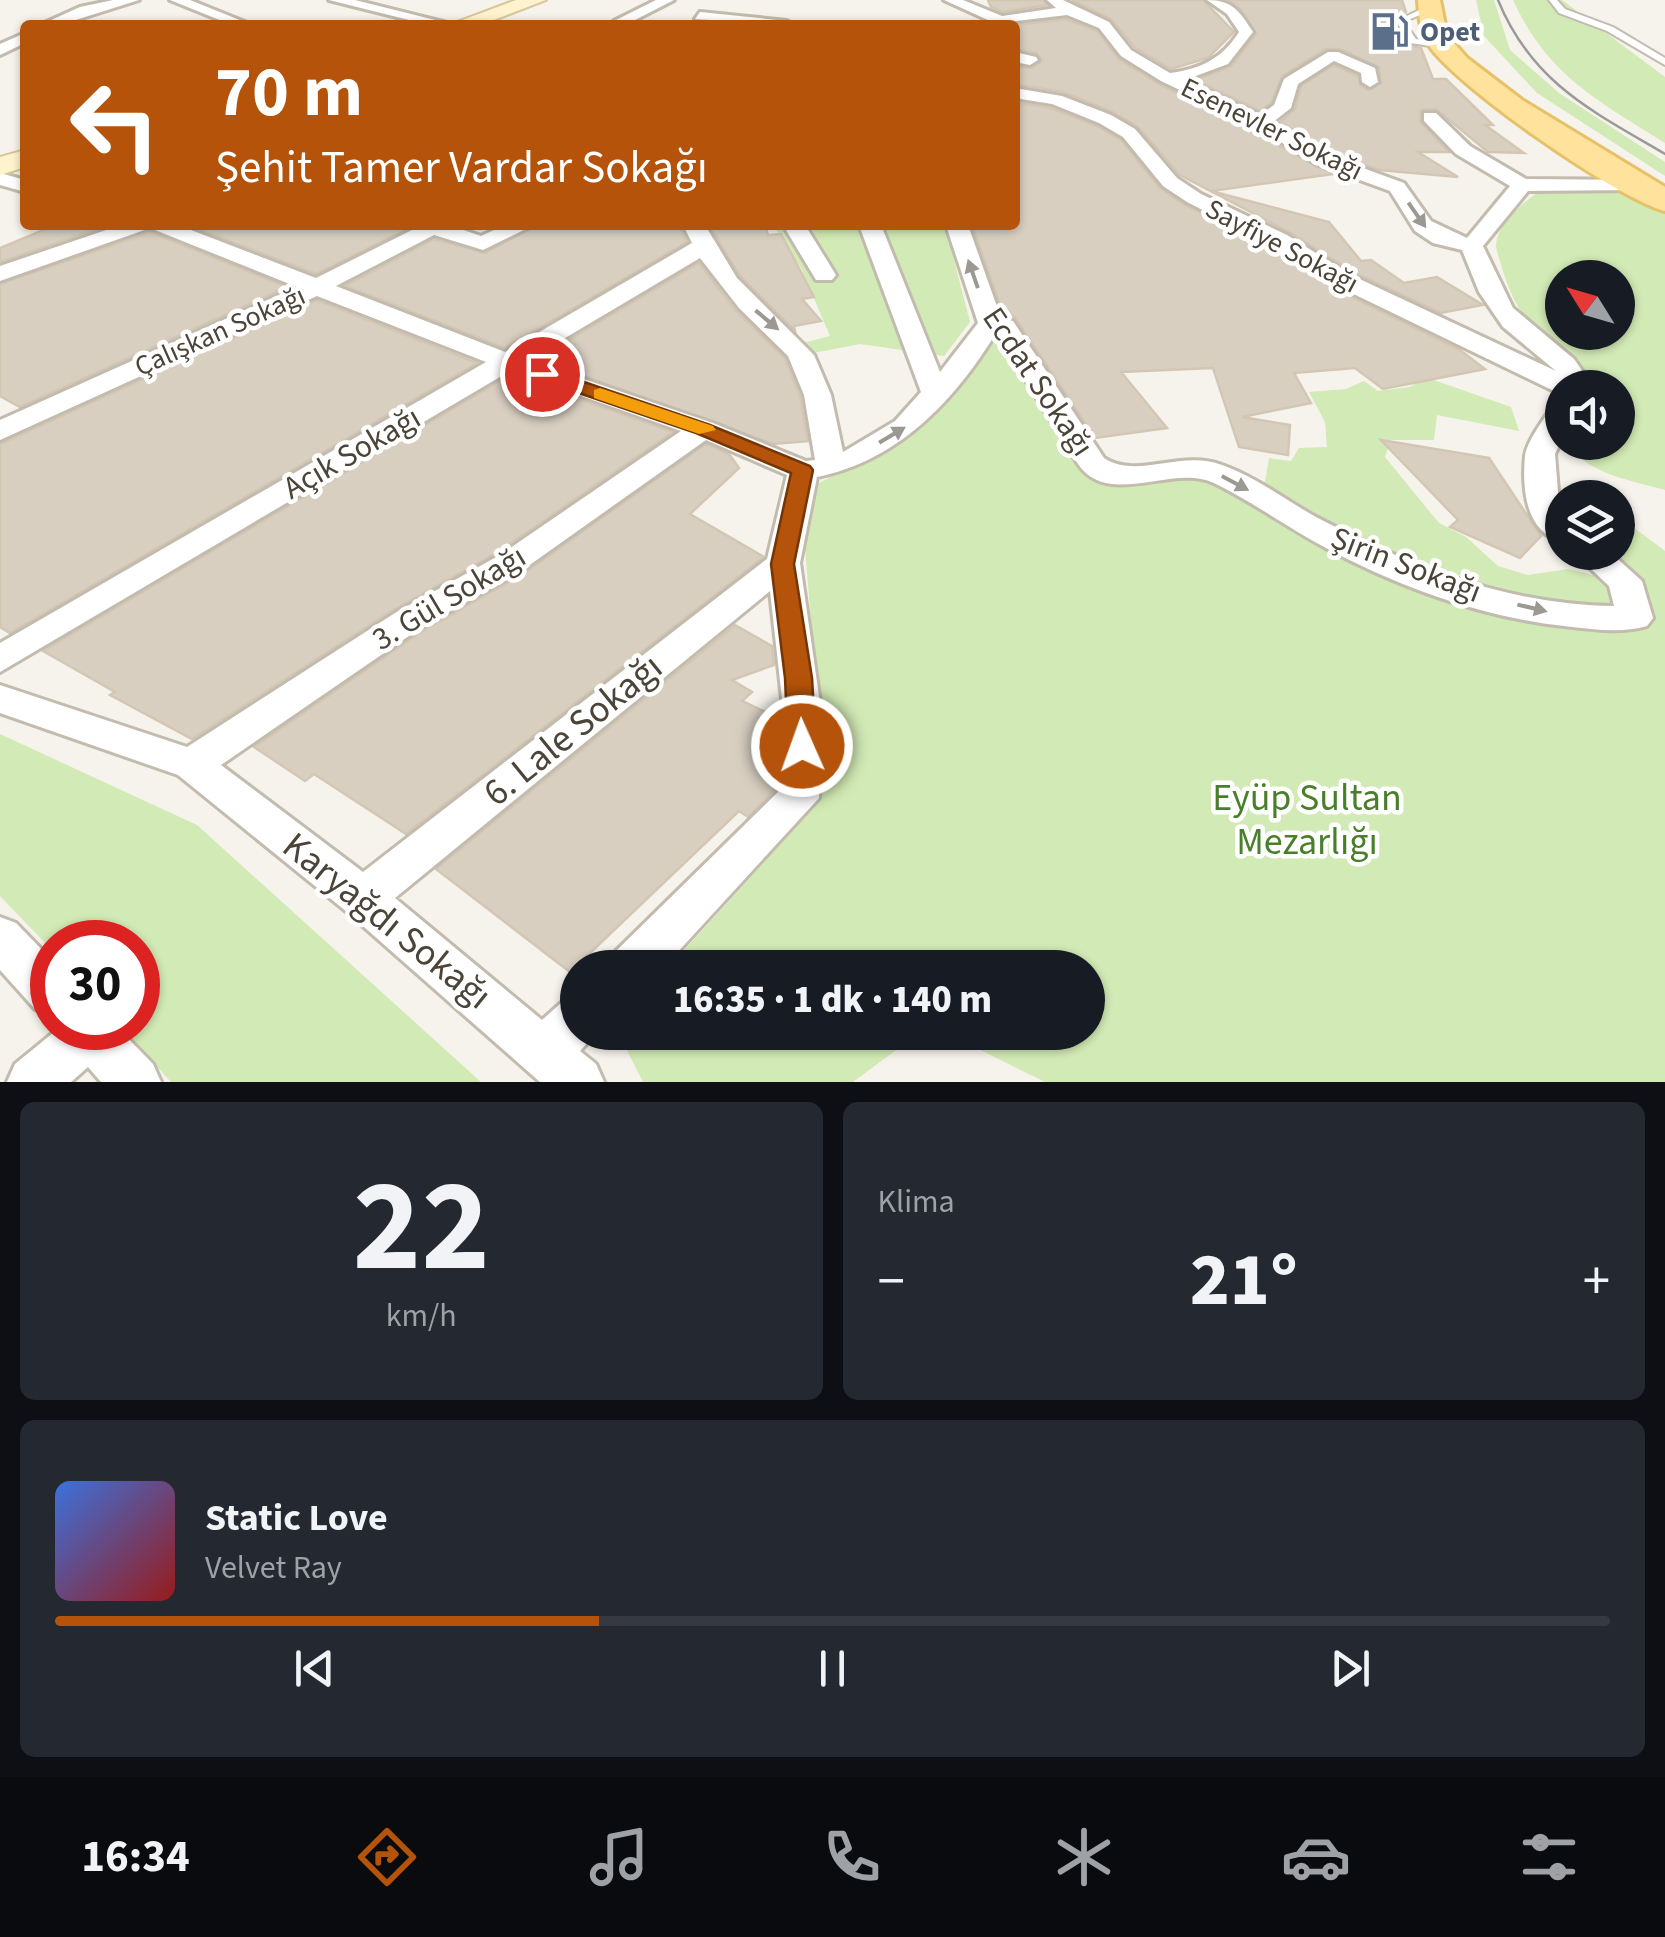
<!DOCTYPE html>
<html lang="tr">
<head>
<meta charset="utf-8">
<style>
  :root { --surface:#171b24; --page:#242831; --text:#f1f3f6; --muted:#9ea1a6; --line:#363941; --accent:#b45309 }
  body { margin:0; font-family:"Source Sans 3",sans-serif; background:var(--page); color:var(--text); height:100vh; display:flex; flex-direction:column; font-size:38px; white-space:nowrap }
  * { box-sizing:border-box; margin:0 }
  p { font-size:32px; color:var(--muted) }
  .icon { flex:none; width:55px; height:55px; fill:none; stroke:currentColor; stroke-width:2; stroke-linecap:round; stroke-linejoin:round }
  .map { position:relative; height:1082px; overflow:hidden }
  .side { display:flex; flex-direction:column; gap:20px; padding:20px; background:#0d0f14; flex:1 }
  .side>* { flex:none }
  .banner { position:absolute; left:20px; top:20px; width:1000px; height:210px; border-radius:10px; box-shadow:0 2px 8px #0004; background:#b45309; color:#fff; overflow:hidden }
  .needle { width:65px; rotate:307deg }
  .fabs { position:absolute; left:1545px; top:260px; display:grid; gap:20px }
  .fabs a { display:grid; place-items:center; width:90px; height:90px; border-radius:50%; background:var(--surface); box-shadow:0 2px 8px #0004; font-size:50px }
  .speed { position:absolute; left:30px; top:920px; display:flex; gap:20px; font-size:50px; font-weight:700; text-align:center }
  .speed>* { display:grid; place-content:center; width:130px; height:130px; border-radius:50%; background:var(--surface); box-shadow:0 2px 8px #0004; line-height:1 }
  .speed .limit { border:15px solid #d22; background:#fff; color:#111 }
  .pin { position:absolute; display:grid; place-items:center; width:85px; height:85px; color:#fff; margin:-42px; border:5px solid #fff; border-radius:50%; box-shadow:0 2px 10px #0007 }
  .me { position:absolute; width:110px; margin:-55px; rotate:358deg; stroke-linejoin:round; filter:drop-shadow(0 0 8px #0008) }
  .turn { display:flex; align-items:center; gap:35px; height:210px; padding:0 30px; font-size:45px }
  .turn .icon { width:130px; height:130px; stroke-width:2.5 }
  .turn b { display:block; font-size:70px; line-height:85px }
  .big { font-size:75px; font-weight:800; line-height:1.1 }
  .side .tile { flex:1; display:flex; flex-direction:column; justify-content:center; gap:15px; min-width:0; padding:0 35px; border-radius:15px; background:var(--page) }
  .side .dial { align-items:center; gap:0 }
  .dial b { font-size:130px; line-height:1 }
  .song { display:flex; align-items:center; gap:30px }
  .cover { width:120px; height:120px; border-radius:15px; background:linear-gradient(135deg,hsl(220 70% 55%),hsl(0 70% 35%)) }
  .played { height:10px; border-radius:5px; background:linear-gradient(90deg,var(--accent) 35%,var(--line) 35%) }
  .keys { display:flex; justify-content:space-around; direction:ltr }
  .heat { display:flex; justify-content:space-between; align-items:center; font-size:55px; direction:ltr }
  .side .tiles { flex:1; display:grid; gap:20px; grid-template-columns:1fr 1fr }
  .tile:last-child { grid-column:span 2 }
  .trip { position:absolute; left:560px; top:950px; width:545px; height:100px; border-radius:50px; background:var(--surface); box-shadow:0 2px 8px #0004; font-weight:800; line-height:100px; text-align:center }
  .tab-bar { display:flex; height:160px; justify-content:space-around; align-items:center; background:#090b0e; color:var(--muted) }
  .tab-bar .icon { width:70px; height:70px }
  .tab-bar .on { color:var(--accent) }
  .tab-bar b { font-size:45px; color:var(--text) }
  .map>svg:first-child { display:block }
  .green { fill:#d2eab5; fill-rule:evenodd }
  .building { fill:#d8cfc1; stroke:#d3c7b4; stroke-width:2.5 }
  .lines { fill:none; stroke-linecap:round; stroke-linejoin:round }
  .service-casing { stroke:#c2bbae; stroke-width:4 }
  .minor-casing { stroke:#c2bbae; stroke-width:6 }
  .secondary-casing { stroke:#d6c79b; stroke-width:4 }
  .primary-casing { stroke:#e6c16a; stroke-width:6 }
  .service { fill:#fff; fill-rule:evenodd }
  .minor { fill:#fff; fill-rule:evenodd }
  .secondary { fill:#fff3cd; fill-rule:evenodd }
  .primary { fill:#ffe39c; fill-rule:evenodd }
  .tram { stroke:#9a9a9a; stroke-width:2.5 }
  .oneway { fill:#9c9892 }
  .route { fill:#b45309; stroke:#753606; stroke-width:2.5 }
  .slow { fill:#f59e0b }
  .labels { text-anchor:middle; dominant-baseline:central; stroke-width:9; stroke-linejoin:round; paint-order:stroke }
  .far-service-label { font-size:28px; font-weight:bold; fill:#4e5e75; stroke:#fff; text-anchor:start }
  .far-street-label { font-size:28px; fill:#4b4439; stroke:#fff }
  .street-label { font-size:32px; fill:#4b4439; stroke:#fff }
  .near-street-label { font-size:38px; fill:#4b4439; stroke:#fff }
  .near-park-label { font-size:38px; fill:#4a7f2a; stroke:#fff }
</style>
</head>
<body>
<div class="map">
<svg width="1665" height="1082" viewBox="0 0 1665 1082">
  <rect width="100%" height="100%" fill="#f6f3ec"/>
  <!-- green -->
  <g class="green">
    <path d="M 1476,0 L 1494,0 L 1510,50 L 1559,93 L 1665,162 L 1665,176 L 1537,93 L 1484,36 Z"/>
    <path d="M 1513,0 L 1562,0 L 1665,77 L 1665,143 C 1597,100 1548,76 1513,0 Z"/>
    <path d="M 1542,189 L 1626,190 L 1665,212 L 1665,490 C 1635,481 1583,474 1570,443 L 1618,442 L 1618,388 L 1594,387 L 1597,379 C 1535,334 1516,324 1496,247 C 1496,224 1524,202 1542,189 ZM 1562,278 L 1618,278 L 1618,332 L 1562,332 Z"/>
    <path d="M 773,225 L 884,225 L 885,230 L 945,225 L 970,322 L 944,356 L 860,344 L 793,357 L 787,347 L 830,336 L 801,268 Z"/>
    <path d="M 998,340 L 1094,482 L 1120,486 L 1197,476 L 1565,624 L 1648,629 L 1639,586 L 1602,553 L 1618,552 L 1618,531 L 1629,524 L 1665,551 L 1665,1082 L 1045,1082 L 946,1033 L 1088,1032 L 1088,968 L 668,968 L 816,805 L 813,645 L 803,524 L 808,489 L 918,430 L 991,342 Z"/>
    <path d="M 1428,378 L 1511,407 L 1519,431 L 1437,415 L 1434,440 L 1391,440 L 1385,457 L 1439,523 L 1466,537 L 1498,566 L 1528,575 L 1568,569 L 1615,580 L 1625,612 L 1501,594 L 1385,559 L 1254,485 L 1265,482 L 1269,458 L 1291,461 L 1299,448 L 1327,447 L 1325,422 L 1309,392 L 1346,389 L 1364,381 L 1378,391 L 1409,387 Z"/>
    <path d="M 0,734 L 197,825 L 481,1082 L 171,1082 L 122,1028 L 138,1028 L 138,942 L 52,942 L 52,950 L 0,896 Z"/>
    <path d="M 618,1033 L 937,1033 L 903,1045 L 853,1082 L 643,1082 Z"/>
  </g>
  <!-- building -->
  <g class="building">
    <path d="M 988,0 L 1043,0 L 1048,5 L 1002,12 L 991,7 Z"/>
    <path d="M 1072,0 L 1203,0 L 1234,32 L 1208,58 L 1171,69 L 1134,47 L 1111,19 Z"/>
    <path d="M 1228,0 L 1402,0 L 1406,12 L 1393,23 L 1407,45 L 1421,48 L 1433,79 L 1446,79 L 1493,125 L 1485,125 L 1524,153 L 1488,152 L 1436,109 L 1421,110 L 1420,121 L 1449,152 L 1418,152 L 1458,177 L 1379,170 L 1332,153 L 1280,122 L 1295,109 L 1301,86 L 1334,65 L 1358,76 L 1360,85 L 1368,90 L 1381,83 L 1379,67 L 1340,49 L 1326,49 L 1282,76 L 1271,103 L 1260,111 L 1195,80 L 1231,66 L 1256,34 L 1242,11 Z"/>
    <path d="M 1066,19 L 1097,31 L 1119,59 L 1159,84 L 1333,174 L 1211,191 L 1329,222 L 1361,261 L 1371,260 L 1404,283 L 1437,277 L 1483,305 L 1441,313 L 1353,272 L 1289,232 L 1180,175 L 1138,127 L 1113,112 L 1063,92 L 1015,84 L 1015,66 L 1032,68 L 1042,61 L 1037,53 L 1015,49 L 1014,25 Z"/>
    <path d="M 1015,102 L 1051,108 L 1097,126 L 1121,140 L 1160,188 L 1185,205 L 1269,248 L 1333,288 L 1460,350 L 1485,369 L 1383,389 L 1355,368 L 1294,373 L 1311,403 L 1242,417 L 1290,425 L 1288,455 L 1239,447 L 1213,368 L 1121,372 L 1167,428 L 1095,438 L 1016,319 L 999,302 L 972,225 L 1015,225 Z"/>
    <path d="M 55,225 L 109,225 L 0,262 L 0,248 Z"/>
    <path d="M 188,225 L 407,225 L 408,228 L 316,274 Z"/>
    <path d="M 537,225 L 679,225 L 687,242 L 505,348 L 345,286 L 434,239 L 485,253 Z"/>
    <path d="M 709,225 L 765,225 L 768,235 L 781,234 L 814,297 L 802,299 L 821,321 L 794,326 L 795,331 L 740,276 Z"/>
    <path d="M 150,232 L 287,287 L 20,407 L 0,396 L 0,284 Z"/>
    <path d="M 699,263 L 736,311 L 785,358 L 800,396 L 808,441 L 773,444 L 537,359 Z"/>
    <path d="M 317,300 L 477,363 L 10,633 L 0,627 L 0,444 Z"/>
    <path d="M 510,375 L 673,432 L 498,552 L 393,610 L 192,739 L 110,695 L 115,692 L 43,651 Z"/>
    <path d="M 1381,440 L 1489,458 L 1541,536 L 1520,558 L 1450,527 L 1458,520 Z"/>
    <path d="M 706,444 L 729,454 L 739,468 L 690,514 L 764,557 L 406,834 L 314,774 L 305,781 L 254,747 L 421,632 L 526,572 Z"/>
    <path d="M 735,625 L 772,646 L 774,665 L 732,680 L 752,692 L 742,701 L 780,719 L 774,790 L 748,817 L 739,811 L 570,972 L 436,869 Z"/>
  </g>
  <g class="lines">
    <defs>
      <g id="service">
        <path d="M 1549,0 L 1557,0 L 1565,9 L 1613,27 L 1665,58 L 1665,65 L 1607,31 L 1559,13 Z"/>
        <path d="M 1426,7 L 1433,9 L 1404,22 L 1416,39 L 1444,44 L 1444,48 L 1410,43 L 1396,21 Z"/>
      </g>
      <g id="minor">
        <path d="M 113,0 L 139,0 L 60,25 L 40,25 L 80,7 Z"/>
        <path d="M 170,0 L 190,0 L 252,25 L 232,25 Z"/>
        <path d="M 329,0 L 355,0 L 455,25 L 429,25 Z"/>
        <path d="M 656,0 L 674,0 L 635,20 L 645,25 L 614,21 Z"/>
        <path d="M 944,0 L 963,0 L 1002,16 L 1056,8 L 1047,0 L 1063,0 L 1109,22 L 1131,50 L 1170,73 C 1200,69 1222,59 1239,32 L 1227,14 L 1207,0 C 1233,0 1240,12 1253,32 L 1228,64 L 1185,80 L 1260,115 L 1274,105 L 1284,79 L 1328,52 L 1338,52 L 1375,68 L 1378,82 L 1370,87 L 1362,82 L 1361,73 L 1334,61 L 1298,84 L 1291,108 L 1273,122 L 1330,156 L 1404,183 L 1431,221 L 1467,238 L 1510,186 L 1456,154 L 1424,121 L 1424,113 L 1436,113 L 1470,146 L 1526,179 L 1643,180 L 1643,188 L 1636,190 L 1528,191 L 1483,246 L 1513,308 L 1574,359 L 1588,379 L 1580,388 L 1554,391 L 1335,285 L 1271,245 L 1187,202 L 1163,186 L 1123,137 L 1099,123 L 1052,104 L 1015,98 L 1015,88 L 1062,96 L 1111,115 L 1135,129 L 1177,178 L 1201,194 L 1287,235 L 1351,275 L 1556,371 L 1503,327 L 1479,292 L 1462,250 L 1433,243 L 1415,231 L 1390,191 L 1316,164 L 1255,126 L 1161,81 L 1121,56 L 1099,28 L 1067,15 L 982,25 L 988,20 Z"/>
        <path d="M 700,12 L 787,21 L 794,25 L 695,19 Z"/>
        <path d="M 25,33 L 25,43 L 0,55 L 0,44 Z"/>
        <path d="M 1015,52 L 1036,57 L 1038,60 L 1030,65 L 1015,62 Z"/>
        <path d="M 0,173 L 25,180 L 25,192 L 0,185 Z"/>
        <path d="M 121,225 L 178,225 L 316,278 L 414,229 L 411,225 L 449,225 L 481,236 L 505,225 L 534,225 L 483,250 L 434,235 L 336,286 L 505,352 L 692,243 L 683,225 L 705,225 L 737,278 L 814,355 L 831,395 L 843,452 L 895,421 L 921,392 L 859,225 L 881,225 L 940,372 L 978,323 L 946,225 L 968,225 L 1001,318 L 1013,321 L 1104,458 C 1138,480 1180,449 1222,465 C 1256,477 1285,500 1316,517 C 1409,566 1508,605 1614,606 L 1609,586 L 1573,552 L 1610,552 L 1642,581 L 1653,618 L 1647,626 C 1621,634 1591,629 1564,626 C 1482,617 1399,587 1326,548 C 1288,528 1253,502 1214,483 C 1173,463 1109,509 1078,464 L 996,333 C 954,402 897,461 817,477 L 800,563 L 822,717 L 819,798 L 663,968 L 608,968 L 614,953 L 778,792 L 784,717 L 770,591 L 395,898 L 542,1020 L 561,1003 L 578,996 L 578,1032 L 597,1032 L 580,1051 L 596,1064 L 604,1082 L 540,1082 L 347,912 L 178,775 L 0,713 L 0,685 L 187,747 L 395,613 L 500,555 L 681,431 L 510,371 L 0,672 L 0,643 L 486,362 L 317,296 L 0,440 L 0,420 L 297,287 L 150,228 L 0,281 L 0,266 ZM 700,258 L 739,308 L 788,356 L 804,395 L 815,460 L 806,461 L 713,423 L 528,360 ZM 706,440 L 787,475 L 767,559 L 363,872 L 221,765 L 419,629 L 524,569 Z"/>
        <path d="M 783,225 L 805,225 L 836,275 L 832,280 L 816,280 Z"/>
        <path d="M 1562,405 L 1562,439 L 1555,454 L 1562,542 C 1525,532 1522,488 1525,456 C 1527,441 1544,419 1552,407 Z"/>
        <path d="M 0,917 L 16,923 L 52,960 L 52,1015 L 35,1009 L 0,970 Z"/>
        <path d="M 59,1028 L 118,1028 L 153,1064 L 161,1082 L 101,1082 L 88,1067 L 71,1082 L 7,1082 L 15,1064 Z"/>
      </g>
      <g id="secondary">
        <path d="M 516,0 L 546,0 L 481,25 L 449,25 Z"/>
        <path d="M 25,150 L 25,167 L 0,175 L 0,157 Z"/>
      </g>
      <path id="primary" d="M 1418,0 L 1440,0 L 1447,35 L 1467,58 L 1522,100 L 1665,187 L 1665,211 C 1618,199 1454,85 1428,44 C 1420,31 1419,16 1418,0 Z"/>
    </defs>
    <!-- service casing -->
    <use href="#service" class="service-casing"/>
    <!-- minor casing -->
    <use href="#minor" class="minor-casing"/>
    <!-- secondary casing -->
    <use href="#secondary" class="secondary-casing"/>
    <!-- primary casing -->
    <use href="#primary" class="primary-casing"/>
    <!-- service -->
    <use href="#service" class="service"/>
    <!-- minor -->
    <use href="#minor" class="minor"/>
    <!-- secondary -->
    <use href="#secondary" class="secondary"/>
    <!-- primary -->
    <use href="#primary" class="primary"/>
    <!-- tram -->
    <path class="tram" d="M 1498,0 C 1532,83 1592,111 1665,154"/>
  </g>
  <!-- one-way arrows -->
  <defs><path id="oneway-solid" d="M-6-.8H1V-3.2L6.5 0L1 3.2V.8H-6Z" transform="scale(2.5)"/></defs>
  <g class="oneway">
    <use href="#oneway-solid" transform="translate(1417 215) rotate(55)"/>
    <use href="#oneway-solid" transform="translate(973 274) rotate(-109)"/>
    <use href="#oneway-solid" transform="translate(767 320) rotate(40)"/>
    <use href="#oneway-solid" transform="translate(892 435) rotate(-31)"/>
    <use href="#oneway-solid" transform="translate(1235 483) rotate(28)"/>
    <use href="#oneway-solid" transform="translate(1532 608) rotate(13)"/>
  </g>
  <!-- route -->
  <path class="route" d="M 535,370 L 549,370 L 710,425 L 810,466 L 813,470 L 794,564 L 812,678 L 816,746 L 812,753 L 792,753 L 788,746 L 785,678 L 771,564 L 791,473 L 696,433 L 535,378 Z"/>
  <!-- slow -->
  <path class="slow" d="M 600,388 L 713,426 L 716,430 L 699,434 L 594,398 L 594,390 Z"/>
  <!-- icons -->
  <defs>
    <symbol id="fuel-bare" viewBox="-9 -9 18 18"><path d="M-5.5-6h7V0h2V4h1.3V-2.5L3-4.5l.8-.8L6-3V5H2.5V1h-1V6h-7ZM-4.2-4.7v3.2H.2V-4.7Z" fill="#5c6f8a" stroke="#fff" stroke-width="2.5" paint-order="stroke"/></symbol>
  </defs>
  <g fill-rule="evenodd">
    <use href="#fuel-bare" x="1362" y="4" width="55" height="55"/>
  </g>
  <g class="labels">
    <!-- far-service labels -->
    <g class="far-service-label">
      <text x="1420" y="32">Opet</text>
    </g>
    <!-- far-street labels -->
    <g class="far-street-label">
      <text transform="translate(1272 129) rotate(26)">Esenevler Sokağı</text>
      <text transform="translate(1282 246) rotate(28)">Sayfiye Sokağı</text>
      <text transform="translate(220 331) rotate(-24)">Çalışkan Sokağı</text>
    </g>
    <!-- street labels -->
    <g class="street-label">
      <text transform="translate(1038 382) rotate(56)">Ecdat Sokağı</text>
      <text transform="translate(352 453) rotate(-30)">Açık Sokağı</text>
      <text transform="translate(1406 565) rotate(21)">Şirin Sokağı</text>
      <text transform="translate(449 598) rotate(-31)">3. Gül Sokağı</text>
    </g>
    <!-- near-street labels -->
    <g class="near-street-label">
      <text transform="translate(573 730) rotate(-39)">6. Lale Sokağı</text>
      <text transform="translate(387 921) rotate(39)">Karyağdı Sokağı</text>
    </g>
    <!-- near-park labels -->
    <g class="near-park-label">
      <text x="1307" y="798">Eyüp Sultan<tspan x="1307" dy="44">Mezarlığı</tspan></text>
    </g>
  </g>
</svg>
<div class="fabs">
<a><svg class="needle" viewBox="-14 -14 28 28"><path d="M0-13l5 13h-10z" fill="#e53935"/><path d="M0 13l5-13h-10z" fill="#9ea1a6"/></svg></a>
<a><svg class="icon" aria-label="sound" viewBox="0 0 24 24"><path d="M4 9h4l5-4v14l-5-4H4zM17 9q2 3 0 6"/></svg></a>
<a><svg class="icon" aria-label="layers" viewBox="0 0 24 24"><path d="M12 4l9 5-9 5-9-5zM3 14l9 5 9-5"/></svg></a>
</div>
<div class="speed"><div class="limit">30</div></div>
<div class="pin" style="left:542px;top:374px;background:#d93025"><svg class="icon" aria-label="arrive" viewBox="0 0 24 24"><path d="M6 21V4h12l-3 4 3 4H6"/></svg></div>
<svg class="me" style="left:802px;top:746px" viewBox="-20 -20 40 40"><circle r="17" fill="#b45309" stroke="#fff" stroke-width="3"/><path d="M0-11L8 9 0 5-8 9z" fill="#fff"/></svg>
<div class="trip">16:35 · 1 dk · 140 m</div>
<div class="banner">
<div class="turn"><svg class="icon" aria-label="left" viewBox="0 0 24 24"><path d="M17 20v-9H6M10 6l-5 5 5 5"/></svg><div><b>70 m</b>Şehit Tamer Vardar Sokağı</div></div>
</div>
</div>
<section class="side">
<div class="tiles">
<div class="tile dial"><b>22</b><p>km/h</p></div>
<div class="tile"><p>Klima</p>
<div class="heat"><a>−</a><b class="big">21°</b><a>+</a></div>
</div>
<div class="tile">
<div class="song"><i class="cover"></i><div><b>Static Love</b><p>Velvet Ray</p></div></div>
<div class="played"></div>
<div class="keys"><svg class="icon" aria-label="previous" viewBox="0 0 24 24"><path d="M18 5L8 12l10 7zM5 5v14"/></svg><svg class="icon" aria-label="pause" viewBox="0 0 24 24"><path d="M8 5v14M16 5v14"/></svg><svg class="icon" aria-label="next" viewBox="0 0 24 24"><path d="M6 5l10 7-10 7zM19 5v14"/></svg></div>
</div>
</div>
</section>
<nav class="tab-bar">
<b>16:34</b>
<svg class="icon on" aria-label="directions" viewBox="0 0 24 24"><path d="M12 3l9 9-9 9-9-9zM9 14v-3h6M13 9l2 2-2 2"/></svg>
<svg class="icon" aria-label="music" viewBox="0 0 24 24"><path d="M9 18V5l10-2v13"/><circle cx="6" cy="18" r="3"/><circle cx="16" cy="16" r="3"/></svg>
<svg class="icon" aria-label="phone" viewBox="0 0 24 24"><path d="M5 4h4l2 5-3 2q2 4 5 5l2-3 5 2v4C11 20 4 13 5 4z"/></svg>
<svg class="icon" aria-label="climate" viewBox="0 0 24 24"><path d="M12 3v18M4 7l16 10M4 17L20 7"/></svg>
<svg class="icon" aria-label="car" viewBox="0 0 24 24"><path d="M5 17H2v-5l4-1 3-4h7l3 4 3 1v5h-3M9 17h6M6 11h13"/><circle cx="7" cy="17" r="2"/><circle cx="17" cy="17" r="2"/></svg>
<svg class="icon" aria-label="filters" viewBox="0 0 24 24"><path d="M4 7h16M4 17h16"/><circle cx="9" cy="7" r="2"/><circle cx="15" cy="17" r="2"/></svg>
</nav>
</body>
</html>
